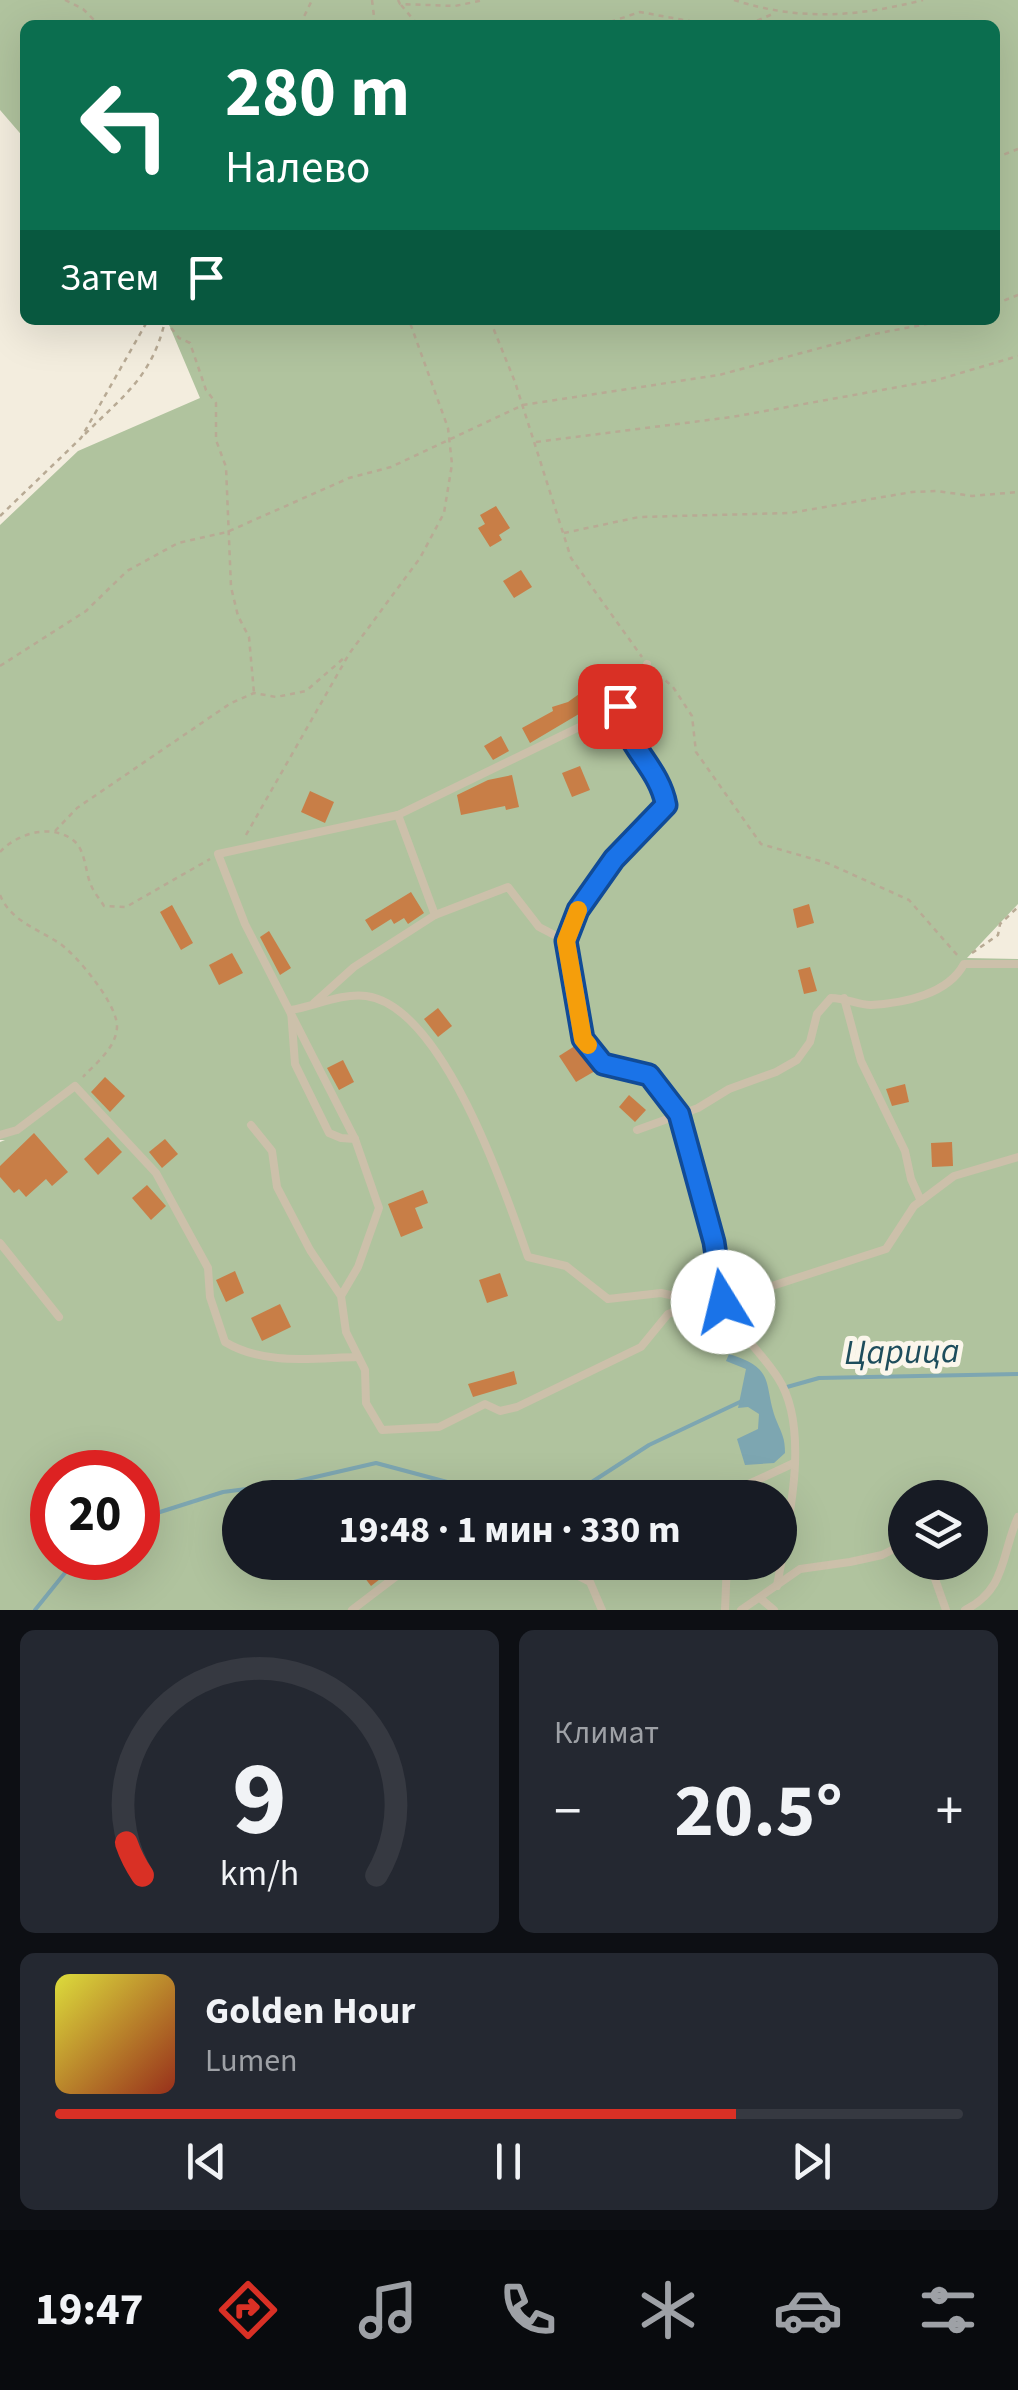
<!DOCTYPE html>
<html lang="ru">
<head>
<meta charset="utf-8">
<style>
  :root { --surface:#171b24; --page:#242831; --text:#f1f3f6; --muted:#9ea1a6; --line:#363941; --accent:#d93025 }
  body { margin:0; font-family:"Source Sans 3",sans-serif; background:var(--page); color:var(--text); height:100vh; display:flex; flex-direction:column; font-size:38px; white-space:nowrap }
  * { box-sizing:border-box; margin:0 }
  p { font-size:32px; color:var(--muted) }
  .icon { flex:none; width:55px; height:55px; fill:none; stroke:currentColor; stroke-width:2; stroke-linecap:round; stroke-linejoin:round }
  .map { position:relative; height:1610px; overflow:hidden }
  .side { display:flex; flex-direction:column; gap:20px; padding:20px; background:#0d0f14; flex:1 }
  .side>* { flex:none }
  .guide { position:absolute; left:20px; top:20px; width:980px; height:305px; border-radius:15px; box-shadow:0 10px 40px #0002; background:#0b6e4f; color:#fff; overflow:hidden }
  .controls { position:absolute; left:888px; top:1480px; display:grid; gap:20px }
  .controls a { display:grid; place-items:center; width:100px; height:100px; border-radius:50%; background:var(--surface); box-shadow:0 10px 40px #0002; font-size:50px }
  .speed { position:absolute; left:30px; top:1450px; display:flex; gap:20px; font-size:50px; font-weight:700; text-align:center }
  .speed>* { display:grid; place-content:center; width:130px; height:130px; border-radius:50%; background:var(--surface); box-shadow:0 10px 40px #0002; line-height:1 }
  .speed .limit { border:15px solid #d22; background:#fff; color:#111 }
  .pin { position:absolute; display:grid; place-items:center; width:85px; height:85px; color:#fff; margin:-42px; border-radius:20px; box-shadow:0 5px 15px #0006 }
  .me { position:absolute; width:110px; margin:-55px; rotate:351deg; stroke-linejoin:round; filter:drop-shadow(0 0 8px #0008) }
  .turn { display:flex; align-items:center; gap:35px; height:210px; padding:0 40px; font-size:45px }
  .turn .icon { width:130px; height:130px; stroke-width:2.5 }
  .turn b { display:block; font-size:70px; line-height:85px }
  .then { display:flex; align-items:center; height:95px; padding:0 40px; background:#0003; gap:20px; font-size:38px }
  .big { font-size:75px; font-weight:700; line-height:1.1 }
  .side .widget { flex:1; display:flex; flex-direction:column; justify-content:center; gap:15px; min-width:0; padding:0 35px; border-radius:15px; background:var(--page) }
  .side .dial { align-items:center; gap:0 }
  .dial svg { height:260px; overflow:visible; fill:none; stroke:var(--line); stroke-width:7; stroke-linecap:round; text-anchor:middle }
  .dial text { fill:var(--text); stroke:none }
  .song { display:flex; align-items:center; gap:30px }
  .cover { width:120px; height:120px; border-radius:15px; background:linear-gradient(135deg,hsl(60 70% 55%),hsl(10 70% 35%)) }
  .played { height:10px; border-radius:5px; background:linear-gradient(90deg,var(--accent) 75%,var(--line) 75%) }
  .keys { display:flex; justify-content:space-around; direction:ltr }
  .heat { display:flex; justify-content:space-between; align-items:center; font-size:55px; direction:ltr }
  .side .tiles { flex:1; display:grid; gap:20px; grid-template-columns:1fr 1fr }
  .widget:last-child { grid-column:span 2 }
  .trip { position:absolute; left:222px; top:1480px; width:575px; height:100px; border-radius:50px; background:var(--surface); box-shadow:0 10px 40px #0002; font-weight:700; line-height:100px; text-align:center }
  .menu { display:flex; height:160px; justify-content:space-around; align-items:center; background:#090b0e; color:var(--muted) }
  .menu .icon { width:70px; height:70px }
  .menu .on { color:var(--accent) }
  .menu b { font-size:45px; color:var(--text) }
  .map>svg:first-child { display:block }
  .green { fill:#b0c39e; fill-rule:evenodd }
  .water { fill:#7da6b1 }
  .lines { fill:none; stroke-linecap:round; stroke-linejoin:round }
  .stream { stroke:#7da6b1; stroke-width:4 }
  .building { fill:#c87e47 }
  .path { stroke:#b8aa94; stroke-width:2.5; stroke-dasharray:5 5; stroke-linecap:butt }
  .service { stroke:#ccc0aa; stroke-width:8 }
  .route-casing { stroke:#114b97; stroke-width:25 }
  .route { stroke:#1a73e8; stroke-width:18 }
  .slow { stroke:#f59e0b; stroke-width:18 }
  .labels { text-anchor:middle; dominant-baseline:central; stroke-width:10; stroke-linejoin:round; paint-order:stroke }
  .water-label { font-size:35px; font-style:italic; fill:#1e4d5c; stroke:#fbf6eb }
</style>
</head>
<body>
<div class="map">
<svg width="1018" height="1610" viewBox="0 0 1018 1610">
  <rect width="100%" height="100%" fill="#f3edde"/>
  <!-- green -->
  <path class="green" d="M 0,0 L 1018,0 L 1018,904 L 967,958 L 1018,959 L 1018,1610 L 0,1610 L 0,1142 L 5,1140 L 0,1140 L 0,525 L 78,451 L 200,398 L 167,320 L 995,320 L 995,25 L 25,25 L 25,139 L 0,110 ZM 52,1472 L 138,1472 L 138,1558 L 52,1558 ZM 240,1498 L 780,1498 L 780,1562 L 240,1562 ZM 905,1498 L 970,1498 L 970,1562 L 905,1562 Z"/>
  <!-- water -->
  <path class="water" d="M 729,1354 C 778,1369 762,1384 777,1422 C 782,1434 785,1438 785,1453 L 774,1463 L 745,1465 L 737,1439 L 758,1429 L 759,1414 L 748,1407 L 738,1408 L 746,1369 L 726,1361 Z"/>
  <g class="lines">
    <!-- stream -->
    <g class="stream">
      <path d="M 787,1387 L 819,1378 L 1018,1374"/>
      <path d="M 567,1498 L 649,1445 L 742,1401"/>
      <path d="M 138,1519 L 223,1492 L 285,1484 L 376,1463 L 507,1498"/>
      <path d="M 35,1610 L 77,1558"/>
    </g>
  </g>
  <!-- building -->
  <g class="building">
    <path d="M 496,506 L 510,528 L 499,535 L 502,540 L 490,547 L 478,528 L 485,524 L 480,515 Z"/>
    <path d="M 521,570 L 532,587 L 514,598 L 503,581 Z"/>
    <path d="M 604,676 L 616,692 L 530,743 L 522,728 L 553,711 L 552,707 L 568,702 Z"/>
    <path d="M 501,736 L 509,751 L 493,760 L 484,746 Z"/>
    <path d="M 580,766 L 590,790 L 572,797 L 562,773 Z"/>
    <path d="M 512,775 L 519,807 L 506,810 L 505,806 L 461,815 L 457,795 L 488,780 Z"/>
    <path d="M 310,791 L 334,802 L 325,823 L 301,812 Z"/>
    <path d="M 411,892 L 424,913 L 408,924 L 404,918 L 394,924 L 391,919 L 372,931 L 365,920 Z"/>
    <path d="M 809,904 L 814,923 L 797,928 L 793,909 Z"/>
    <path d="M 172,905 L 193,943 L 181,950 L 160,912 Z"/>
    <path d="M 269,931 L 291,968 L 280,975 L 260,937 Z"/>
    <path d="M 232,953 L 243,973 L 219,985 L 209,965 Z"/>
    <path d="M 810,967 L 817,991 L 804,994 L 798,970 Z"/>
    <path d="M 438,1008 L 452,1026 L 438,1037 L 424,1019 Z"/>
    <path d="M 578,1044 L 595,1071 L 576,1082 L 559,1056 Z"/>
    <path d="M 343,1060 L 354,1082 L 339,1090 L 327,1068 Z"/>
    <path d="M 105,1077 L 125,1096 L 110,1112 L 91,1092 Z"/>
    <path d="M 905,1084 L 909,1102 L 892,1106 L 886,1089 Z"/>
    <path d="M 629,1095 L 646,1110 L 635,1122 L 619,1107 Z"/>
    <path d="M 34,1133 L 68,1172 L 52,1186 L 46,1179 L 26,1197 L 19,1189 L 14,1193 L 0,1177 L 0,1166 Z"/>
    <path d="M 108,1137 L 122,1152 L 98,1175 L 84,1159 Z"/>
    <path d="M 165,1139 L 178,1154 L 162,1168 L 149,1152 Z"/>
    <path d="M 952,1142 L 953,1166 L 932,1167 L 931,1143 Z"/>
    <path d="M 147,1185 L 166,1206 L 151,1220 L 132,1198 Z"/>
    <path d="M 423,1190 L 428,1203 L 415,1208 L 423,1228 L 401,1237 L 388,1204 Z"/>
    <path d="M 235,1271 L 244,1293 L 226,1302 L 216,1280 Z"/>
    <path d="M 500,1273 L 508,1296 L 487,1303 L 479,1280 Z"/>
    <path d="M 280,1304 L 291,1327 L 262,1341 L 251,1318 Z"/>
    <path d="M 514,1371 L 517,1384 L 473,1397 L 468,1384 Z"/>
    <path d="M 367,1562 L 374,1562 L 384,1576 L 371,1586 L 358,1569 Z"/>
  </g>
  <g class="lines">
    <!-- path -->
    <g class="path">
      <path d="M 65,0 L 83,9 L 99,25"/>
      <path d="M 372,0 L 375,25"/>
      <path d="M 398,0 L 400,4 L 455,6 L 484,0"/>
      <path d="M 734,0 C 799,21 857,17 923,0"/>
      <path d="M 401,5 L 418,25"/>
      <path d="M 300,25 L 312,0"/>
      <path d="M 601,25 L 640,12 L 711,25"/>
      <path d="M 728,25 L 747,25 L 775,13"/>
      <path d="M 995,158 L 1018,149"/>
      <path d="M 995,304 L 1018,295"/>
      <path d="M 165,320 L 179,338 L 190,343 L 206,390 L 216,403 L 216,440 L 226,467 L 231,587 L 238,616 L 249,637 L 254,693"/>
      <path d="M 490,320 L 515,382 L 571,558 L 642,657"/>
      <path d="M 85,434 C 123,396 152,377 165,321"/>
      <path d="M 536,442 L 732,417 L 937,380 L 1018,356"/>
      <path d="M 0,516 L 81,438 L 148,320"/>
      <path d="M 564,533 L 639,517 L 790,513 L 912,492 L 937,491 L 972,496 L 1018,492"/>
      <path d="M 0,666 L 86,611 L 127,571 L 178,543 L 227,532 L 349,478 L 391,467 L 523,405 L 719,375 L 869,335 L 948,320"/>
      <path d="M 658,674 L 673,687 L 692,716 L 696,752 L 761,844 L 827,863 L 909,900 L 958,956"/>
      <path d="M 55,831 L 77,808 L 231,703 L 254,693 L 276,697 L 306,691 L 344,658"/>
      <path d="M 246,835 L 349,654 L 420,558 L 444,513 L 452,464 L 448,428 L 409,320"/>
      <path d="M 0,852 C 16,834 51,823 73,840 C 86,850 85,872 91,885 C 94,893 100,899 104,906 L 126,907 L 210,859"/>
      <path d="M 0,895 C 11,921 36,928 59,943 C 77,955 117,1004 117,1026 C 117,1047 96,1063 83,1077"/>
      <path d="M 972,953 L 998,935 L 1000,924 L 1018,907"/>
    </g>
    <!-- service -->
    <g class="service">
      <path d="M 622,727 L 620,705 L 641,684 L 647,664"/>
      <path d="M 398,815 L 435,915"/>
      <path d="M 844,998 L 861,1061 L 905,1151 L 911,1179 L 921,1201"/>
      <path d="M 314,1003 L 354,967 L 435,915 L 508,887 L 539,927 L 566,941"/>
      <path d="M 251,1125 L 272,1151 L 277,1187 L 310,1250 L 341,1296 L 346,1332 L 365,1370 L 366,1403 L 382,1430 L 439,1427 L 485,1404 L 500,1411 L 517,1407 L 641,1347 L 668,1314 L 703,1302 L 723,1302 L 714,1242 L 679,1114 L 649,1075 L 603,1064 L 583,1039 L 566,941 L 578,909 L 614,859 L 666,805 L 663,786 L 622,727 L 600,717 L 398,815 L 218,854 L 245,924 L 355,1139 L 379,1208 L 358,1267 L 341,1296"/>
      <path d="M 637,1130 L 698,1108 L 729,1089 L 776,1072 L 797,1060 L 810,1042 L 817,1014 L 831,998 C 846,998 858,1005 871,1005 C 905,1003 948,994 964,964 L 1018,964"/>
      <path d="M 0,1135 L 17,1130 L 75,1086 L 156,1173 L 208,1268 L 210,1297 L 225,1342 C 265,1366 313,1358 358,1357"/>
      <path d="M 355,1139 L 341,1138 L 329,1133 L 295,1064 L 291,1010 C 315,1006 341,993 366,996 C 443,1006 506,1193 528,1257 L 566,1266 L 608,1299 L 661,1293 L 702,1302"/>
      <path d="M 0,1243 L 59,1317"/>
      <path d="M 729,1498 L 740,1488 L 794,1463"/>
      <path d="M 552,1562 L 590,1582 L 602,1610"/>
      <path d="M 929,1562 L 946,1610"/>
      <path d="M 777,1586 C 787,1528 812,1430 778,1378 C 761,1351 736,1332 723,1302 L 886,1249 L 914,1206 L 954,1176 L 1018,1157"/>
      <path d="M 760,1598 L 774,1610"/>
      <path d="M 352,1610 L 415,1562"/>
      <path d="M 725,1610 L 727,1562"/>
      <path d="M 741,1610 L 800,1569 L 850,1562 L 882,1555 L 898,1547 L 905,1547"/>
      <path d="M 965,1610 C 1007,1589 1001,1554 1018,1517"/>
    </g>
  </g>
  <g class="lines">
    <defs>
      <path id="route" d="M 620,706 C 624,746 659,766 666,805 L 614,859 L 578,910 L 566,941 L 583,1039 L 603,1064 L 649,1075 L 679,1114 L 714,1242 L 723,1302"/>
    </defs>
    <!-- route casing -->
    <use href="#route" class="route-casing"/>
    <!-- route -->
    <use href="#route" class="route"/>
    <!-- slow -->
    <path class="slow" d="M 578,910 L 566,941 L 583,1039 L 588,1045"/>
  </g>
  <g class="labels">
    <!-- water labels -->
    <g class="water-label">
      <text transform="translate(902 1352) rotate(-1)">Царица</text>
    </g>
  </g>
</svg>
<div class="controls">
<a><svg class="icon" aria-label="layers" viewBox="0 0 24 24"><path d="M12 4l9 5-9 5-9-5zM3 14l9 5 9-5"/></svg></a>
</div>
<div class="speed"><div class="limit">20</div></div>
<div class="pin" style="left:620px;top:706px;background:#d93025"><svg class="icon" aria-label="arrive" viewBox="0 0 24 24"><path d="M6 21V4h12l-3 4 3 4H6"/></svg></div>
<svg class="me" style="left:723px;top:1302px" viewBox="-20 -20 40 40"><circle r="19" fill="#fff"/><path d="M0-13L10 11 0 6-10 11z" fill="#1a73e8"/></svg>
<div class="trip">19:48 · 1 мин · 330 m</div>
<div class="guide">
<div class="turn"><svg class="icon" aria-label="left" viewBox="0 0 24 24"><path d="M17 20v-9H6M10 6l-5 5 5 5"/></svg><div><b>280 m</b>Налево</div></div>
<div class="then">Затем<svg class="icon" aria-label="arrive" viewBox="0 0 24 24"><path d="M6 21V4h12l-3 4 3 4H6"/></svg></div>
</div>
</div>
<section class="side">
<div class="tiles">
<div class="widget dial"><svg viewBox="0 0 100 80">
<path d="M14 69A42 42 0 1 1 86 69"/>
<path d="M14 69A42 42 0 0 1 9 59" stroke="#d93025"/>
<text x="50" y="56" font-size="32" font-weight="700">9</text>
<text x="50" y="72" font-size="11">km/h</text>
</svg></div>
<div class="widget"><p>Климат</p>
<div class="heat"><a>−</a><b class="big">20.5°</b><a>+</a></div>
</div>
<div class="widget">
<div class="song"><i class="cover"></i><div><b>Golden Hour</b><p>Lumen</p></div></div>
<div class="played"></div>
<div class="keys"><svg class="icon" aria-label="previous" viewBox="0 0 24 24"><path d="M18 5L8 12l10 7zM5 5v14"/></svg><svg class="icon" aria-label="pause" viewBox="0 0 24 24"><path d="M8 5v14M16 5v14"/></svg><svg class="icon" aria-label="next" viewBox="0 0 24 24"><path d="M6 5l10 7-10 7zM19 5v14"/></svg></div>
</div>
</div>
</section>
<nav class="menu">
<b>19:47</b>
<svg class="icon on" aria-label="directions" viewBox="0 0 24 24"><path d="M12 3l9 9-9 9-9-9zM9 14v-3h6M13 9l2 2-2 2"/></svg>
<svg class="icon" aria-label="music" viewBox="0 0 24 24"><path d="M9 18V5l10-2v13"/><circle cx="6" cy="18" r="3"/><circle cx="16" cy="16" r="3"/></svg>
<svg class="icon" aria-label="phone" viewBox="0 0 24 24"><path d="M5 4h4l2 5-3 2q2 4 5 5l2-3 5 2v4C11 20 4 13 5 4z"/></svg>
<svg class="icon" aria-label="climate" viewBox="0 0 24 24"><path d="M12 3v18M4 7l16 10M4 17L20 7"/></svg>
<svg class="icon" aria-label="car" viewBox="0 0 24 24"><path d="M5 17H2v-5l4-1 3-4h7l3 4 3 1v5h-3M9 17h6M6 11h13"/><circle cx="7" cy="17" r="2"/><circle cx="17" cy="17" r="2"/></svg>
<svg class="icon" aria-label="filters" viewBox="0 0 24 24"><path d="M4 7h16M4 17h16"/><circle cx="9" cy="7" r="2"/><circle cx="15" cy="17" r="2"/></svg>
</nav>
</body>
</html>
